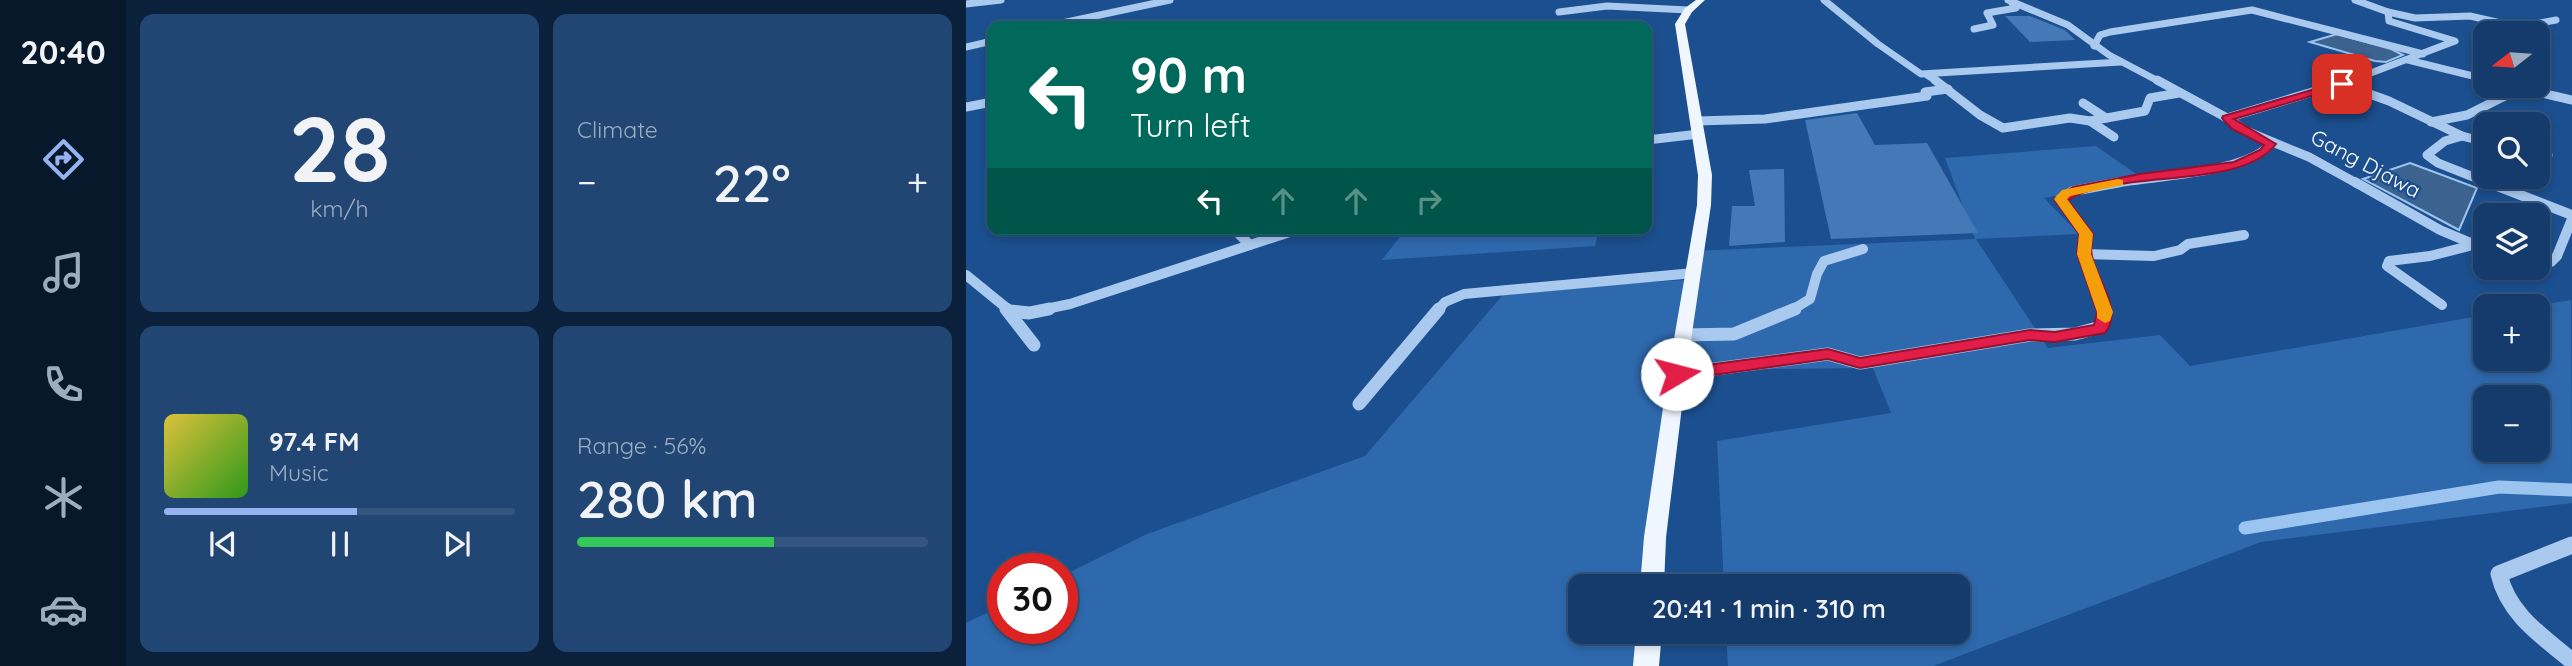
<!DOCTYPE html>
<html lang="en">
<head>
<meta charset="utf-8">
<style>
  :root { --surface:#143b6b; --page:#214673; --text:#f1f3f6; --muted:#9dadc1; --line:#33557e; --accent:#95b2f1 }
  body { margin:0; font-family:Quicksand,sans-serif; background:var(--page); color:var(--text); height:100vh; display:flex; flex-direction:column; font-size:26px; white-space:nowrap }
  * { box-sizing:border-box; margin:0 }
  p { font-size:23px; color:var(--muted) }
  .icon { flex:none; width:38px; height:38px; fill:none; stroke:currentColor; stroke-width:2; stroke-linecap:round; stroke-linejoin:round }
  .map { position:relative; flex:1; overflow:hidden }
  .panel { display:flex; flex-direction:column; gap:14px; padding:14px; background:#0b203b; width:840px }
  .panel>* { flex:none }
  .hud { position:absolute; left:21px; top:21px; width:665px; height:214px; border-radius:14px; box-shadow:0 4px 10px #0003,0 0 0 2px var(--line); background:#00695c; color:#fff; overflow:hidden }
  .needle { width:46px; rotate:253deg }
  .buttons { position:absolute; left:1507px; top:21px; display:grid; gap:14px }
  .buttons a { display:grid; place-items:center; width:77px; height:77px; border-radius:14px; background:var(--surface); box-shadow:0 4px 10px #0003,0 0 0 2px var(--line); font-size:35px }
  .speed { position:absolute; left:21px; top:553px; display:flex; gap:14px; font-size:35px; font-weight:700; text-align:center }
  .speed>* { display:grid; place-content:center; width:91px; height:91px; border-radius:50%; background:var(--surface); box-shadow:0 4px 10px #0003,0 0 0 2px var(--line); line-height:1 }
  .speed .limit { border:10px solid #d22; background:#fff; color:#111 }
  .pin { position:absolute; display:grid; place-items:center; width:60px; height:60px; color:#fff; margin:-30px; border-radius:14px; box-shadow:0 4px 10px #0006 }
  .me { position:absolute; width:77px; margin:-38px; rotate:82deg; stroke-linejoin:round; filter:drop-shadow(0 0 5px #0008) }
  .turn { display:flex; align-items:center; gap:24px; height:147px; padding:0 28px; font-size:32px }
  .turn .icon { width:91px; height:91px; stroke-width:2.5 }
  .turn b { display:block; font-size:49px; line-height:60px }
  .lanes { display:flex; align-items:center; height:66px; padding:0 28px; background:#0003; justify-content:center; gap:35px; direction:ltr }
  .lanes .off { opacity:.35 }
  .big { font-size:52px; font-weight:600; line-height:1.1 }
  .panel .card { flex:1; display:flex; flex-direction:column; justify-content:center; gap:10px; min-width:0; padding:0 24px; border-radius:14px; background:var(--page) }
  .panel .dial { align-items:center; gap:0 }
  .dial b { font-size:91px; line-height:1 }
  .song { display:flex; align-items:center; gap:21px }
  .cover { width:84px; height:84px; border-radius:10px; background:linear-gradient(135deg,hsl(50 70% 55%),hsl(110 70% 35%)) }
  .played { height:7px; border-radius:4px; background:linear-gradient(90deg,var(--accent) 55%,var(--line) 55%) }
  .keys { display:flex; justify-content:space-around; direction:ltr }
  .heat { display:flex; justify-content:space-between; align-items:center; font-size:38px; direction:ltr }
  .charge { height:10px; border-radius:5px; background:linear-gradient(90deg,#34c759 56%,var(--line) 0) }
  .panel .tiles { flex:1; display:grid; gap:14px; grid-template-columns:repeat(2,1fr) }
  .trip { position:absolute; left:602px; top:574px; width:402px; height:70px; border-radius:14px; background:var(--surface); box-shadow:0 4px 10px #0003,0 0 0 2px var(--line); font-weight:600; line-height:70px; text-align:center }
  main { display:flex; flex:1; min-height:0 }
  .tab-bar { display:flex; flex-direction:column; width:126px; justify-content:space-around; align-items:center; background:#08182b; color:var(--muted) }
  .tab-bar .icon { width:49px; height:49px }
  .tab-bar .active { color:var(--accent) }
  .tab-bar b { font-size:32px; color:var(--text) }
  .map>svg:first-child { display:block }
  .green { fill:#2e69ad; fill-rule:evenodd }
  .water { fill:#3c6290; stroke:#9cc4f0; stroke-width:2 }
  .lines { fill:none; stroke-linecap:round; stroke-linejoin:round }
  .stream { stroke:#9cc4f0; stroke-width:13 }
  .building { fill:#4478b7 }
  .minor-far4 { stroke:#a9c9ee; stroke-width:7 }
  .minor-far3 { stroke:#a9c9ee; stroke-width:9 }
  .minor-far2 { stroke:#a9c9ee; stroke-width:10 }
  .minor-far1 { stroke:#a9c9ee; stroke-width:13 }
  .minor { stroke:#a9c9ee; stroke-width:17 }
  .major { fill:#f0f6ff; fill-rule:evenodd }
  .route { fill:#e11d48; stroke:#92132f; stroke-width:2 }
  .slow { fill:#f59e0b }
  .labels { text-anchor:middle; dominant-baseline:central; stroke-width:5; stroke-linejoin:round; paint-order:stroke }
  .far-street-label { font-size:21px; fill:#fff; stroke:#1b4f8f }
</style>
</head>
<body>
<main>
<nav class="tab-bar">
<b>20:40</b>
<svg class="icon active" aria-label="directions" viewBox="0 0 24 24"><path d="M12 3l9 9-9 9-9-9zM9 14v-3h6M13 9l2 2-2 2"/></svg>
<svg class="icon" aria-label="music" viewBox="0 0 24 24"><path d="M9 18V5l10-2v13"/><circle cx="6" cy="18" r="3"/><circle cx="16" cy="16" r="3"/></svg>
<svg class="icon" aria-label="phone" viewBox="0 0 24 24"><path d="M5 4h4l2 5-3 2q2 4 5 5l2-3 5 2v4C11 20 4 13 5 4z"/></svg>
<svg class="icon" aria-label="climate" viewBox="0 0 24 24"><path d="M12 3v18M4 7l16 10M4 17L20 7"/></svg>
<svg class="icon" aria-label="car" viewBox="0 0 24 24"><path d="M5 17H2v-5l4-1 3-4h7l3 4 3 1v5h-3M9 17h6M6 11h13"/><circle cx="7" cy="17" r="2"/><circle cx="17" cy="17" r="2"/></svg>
</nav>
<section class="panel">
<div class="tiles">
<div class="card dial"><b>28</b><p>km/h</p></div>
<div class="card"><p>Climate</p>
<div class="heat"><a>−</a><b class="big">22°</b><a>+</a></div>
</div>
<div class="card">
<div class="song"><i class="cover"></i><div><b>97.4 FM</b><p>Music</p></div></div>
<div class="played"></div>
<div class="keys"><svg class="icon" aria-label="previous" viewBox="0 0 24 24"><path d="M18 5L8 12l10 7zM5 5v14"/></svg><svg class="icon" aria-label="pause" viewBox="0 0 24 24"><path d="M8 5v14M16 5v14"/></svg><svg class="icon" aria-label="next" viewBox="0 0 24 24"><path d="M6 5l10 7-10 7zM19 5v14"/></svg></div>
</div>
<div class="card"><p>Range · 56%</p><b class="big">280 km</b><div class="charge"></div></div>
</div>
</section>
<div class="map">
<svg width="1606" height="666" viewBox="0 0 1606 666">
  <rect width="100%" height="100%" fill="#1b4f8f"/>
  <!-- green -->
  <g class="green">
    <path d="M 1130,146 L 1176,178 L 1078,198 L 1113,234 L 1010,239 L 1082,348 L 1194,335 L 1224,366 L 1519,315 L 1519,359 L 1572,359 L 1572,306 L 1569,306 L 1605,300 L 1606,503 L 1295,542 L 967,666 L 762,666 L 760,632 L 992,632 L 992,586 L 758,586 L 751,441 L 925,413 L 907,368 L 714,370 L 697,586 L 614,586 L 614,632 L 693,632 L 691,666 L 0,666 L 0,623 L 37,605 L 37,628 L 96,628 L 96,576 L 181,534 L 399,456 L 541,290 L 720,280 L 726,251 L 1009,239 L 979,158 ZM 1519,397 L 1572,397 L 1572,450 L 1519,450 Z"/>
    <path d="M 440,229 L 633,229 L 629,246 L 416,260 Z"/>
  </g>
  <!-- water -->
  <g class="water">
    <path d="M 1371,34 L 1425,49 L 1437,55 L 1420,62 L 1409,61 L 1344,42 Z"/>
    <path d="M 1444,163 L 1511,188 L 1493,230 L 1397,179 Z"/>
  </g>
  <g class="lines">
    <!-- stream -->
    <path class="stream" d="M 1279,528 L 1533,487 L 1606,490"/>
  </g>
  <!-- building -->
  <g class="building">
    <path d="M 1039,16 L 1064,16 L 1099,30 L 1109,40 L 1064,42 Z"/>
    <path d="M 891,113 L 909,145 L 961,143 L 1012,233 L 865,239 L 839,120 Z"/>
    <path d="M 818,169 L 819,242 L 763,246 L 766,206 L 789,206 L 783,170 Z"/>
  </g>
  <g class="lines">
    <!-- minor-far4 -->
    <g class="minor-far4">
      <path d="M 858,0 L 912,44 L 955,74 L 1155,62"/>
      <path d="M 1042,0 L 1102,25 L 1143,55 L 1194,82"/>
      <path d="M 0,4 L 35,0"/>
      <path d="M 593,12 L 641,6 L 722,10"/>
      <path d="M 1422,12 L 1449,18 L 1504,16 L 1552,27 L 1590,20"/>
      <path d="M 82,26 L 204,0"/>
      <path d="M 545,26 L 547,24"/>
      <path d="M 1008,29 L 1027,25 L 1021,13 L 1050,8 L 1046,3"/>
      <path d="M 1128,46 L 1134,35 L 1144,32 L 1286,10 L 1457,54"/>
      <path d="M 0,47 L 26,41"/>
      <path d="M 1442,60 L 1519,79"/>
      <path d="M 961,75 L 972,82"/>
      <path d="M 1381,82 L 1489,41 L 1423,21 L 1422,12 L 1389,0"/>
    </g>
    <!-- minor-far3 -->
    <g class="minor-far3">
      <path d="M 969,80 L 1014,115 L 1037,128 L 1104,118 L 1124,121 L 1179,111 L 1184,98 L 1213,93"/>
      <path d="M 1191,80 L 1261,118 L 1280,131 L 1343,157 L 1392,184"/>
      <path d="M 1376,84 L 1423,101 L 1496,136 L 1519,142"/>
      <path d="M 1549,87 L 1606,100"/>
      <path d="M 1117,103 L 1140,118"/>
      <path d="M 0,107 L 26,102"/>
      <path d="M 1261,118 L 1386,80"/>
      <path d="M 731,121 L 799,119 L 961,96 L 959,92 L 982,89"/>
      <path d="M 1124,121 L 1148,137"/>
      <path d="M 1465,122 L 1501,115 L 1555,88"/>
      <path d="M 1496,136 L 1479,141 L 1461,155 L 1472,163 L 1525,184"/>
      <path d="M 681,140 L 733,134"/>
      <path d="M 1572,153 L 1582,155"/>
      <path d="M 1145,184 C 1186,176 1279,174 1305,144"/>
    </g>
    <!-- minor-far2 -->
    <g class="minor-far2">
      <path d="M 1389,182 L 1474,230 L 1519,249"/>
      <path d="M 1521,182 L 1606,215"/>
      <path d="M 268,229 L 284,245"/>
      <path d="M 1118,254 L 1188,256 L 1214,250 L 1222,244 L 1278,235"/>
      <path d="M 1572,262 L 1585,262 L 1591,256 L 1606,219"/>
      <path d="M 0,275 L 43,310"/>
      <path d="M 1476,305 L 1421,266 L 1423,261 L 1464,256 L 1507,245"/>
      <path d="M 75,310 L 104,304 L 333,229"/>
      <path d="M 472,310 L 479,302 L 498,294 L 728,273"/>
      <path d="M 826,310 L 844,299 L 851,274 L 858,261 L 897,249"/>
      <path d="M 1139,310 L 1120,263 L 1120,234 L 1094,199 L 1107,191 L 1154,182"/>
    </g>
    <!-- minor-far1 -->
    <g class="minor-far1">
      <path d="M 40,309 L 68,345"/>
      <path d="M 44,311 L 63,313 L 83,309"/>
      <path d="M 717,335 L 768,334 L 829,309"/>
      <path d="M 711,374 L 862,354 L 894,363 L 1064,335 L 1109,334 L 1131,328 L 1137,322 L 1138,309"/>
      <path d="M 393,404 L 473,309"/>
    </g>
    <!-- minor -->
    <path class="minor" d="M 1606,545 L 1533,574 C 1542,614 1576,636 1606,661"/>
    <!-- major -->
    <g class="major">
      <path d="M 730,0 L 739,0 L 726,12 L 719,24 L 746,175 L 745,205 L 720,374 L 700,537 L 698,586 L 674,586 L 678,537 L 702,374 L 731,205 L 732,175 L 709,24 L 719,8 Z"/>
      <path d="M 670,632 L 696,632 L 693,666 L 667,666 Z"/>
    </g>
  </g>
  <!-- route -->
  <path class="route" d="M 1376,81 L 1381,84 L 1379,86 L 1268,119 L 1310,144 C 1274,191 1154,168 1102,200 L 1127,234 C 1126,241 1124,249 1126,256 C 1131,281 1158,310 1139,333 L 1089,342 L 1064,340 L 894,368 L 862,359 L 711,380 L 702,374 L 711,369 L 862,349 L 894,358 L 1064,330 L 1089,332 L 1128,325 L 1131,312 L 1111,254 L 1113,234 L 1088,199 L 1107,187 L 1174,174 L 1268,162 L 1294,150 L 1298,145 L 1266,129 L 1256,118 L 1257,116 Z"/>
  <!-- slow -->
  <path class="slow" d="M 1152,179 L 1157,180 L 1157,185 L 1104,196 L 1101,199 L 1127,234 L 1125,254 L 1147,312 L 1144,321 L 1139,323 L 1131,318 L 1131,312 L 1111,254 L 1113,234 L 1088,199 L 1096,190 Z"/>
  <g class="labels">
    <!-- far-street labels -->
    <g class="far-street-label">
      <text transform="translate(1400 163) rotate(28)">Gang Djawa</text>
    </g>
  </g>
</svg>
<div class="buttons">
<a><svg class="needle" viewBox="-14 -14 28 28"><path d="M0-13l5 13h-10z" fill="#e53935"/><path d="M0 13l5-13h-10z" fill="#9dadc1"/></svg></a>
<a><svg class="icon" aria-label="search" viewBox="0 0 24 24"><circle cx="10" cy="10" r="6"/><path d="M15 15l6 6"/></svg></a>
<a><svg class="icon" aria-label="layers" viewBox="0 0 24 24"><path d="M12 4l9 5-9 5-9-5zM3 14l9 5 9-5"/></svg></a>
<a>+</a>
<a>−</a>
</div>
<div class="speed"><div class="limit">30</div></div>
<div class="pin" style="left:1376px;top:84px;background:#d93025"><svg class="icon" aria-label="arrive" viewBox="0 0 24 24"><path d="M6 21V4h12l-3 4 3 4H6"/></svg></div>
<svg class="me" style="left:711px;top:374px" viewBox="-20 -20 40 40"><circle r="19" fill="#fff"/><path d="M0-13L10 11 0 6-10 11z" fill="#e11d48"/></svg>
<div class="trip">20:41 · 1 min · 310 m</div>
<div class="hud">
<div class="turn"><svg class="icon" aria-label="left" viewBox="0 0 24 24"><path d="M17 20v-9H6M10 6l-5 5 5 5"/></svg><div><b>90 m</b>Turn left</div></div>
<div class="lanes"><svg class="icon" aria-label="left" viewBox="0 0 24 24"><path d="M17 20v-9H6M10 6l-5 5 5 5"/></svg><svg class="icon off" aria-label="ahead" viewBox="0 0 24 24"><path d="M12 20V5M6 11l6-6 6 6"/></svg><svg class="icon off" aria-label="ahead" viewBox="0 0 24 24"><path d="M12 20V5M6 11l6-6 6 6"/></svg><svg class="icon off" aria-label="right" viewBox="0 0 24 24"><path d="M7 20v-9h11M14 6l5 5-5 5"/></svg></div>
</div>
</div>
</main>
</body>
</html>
